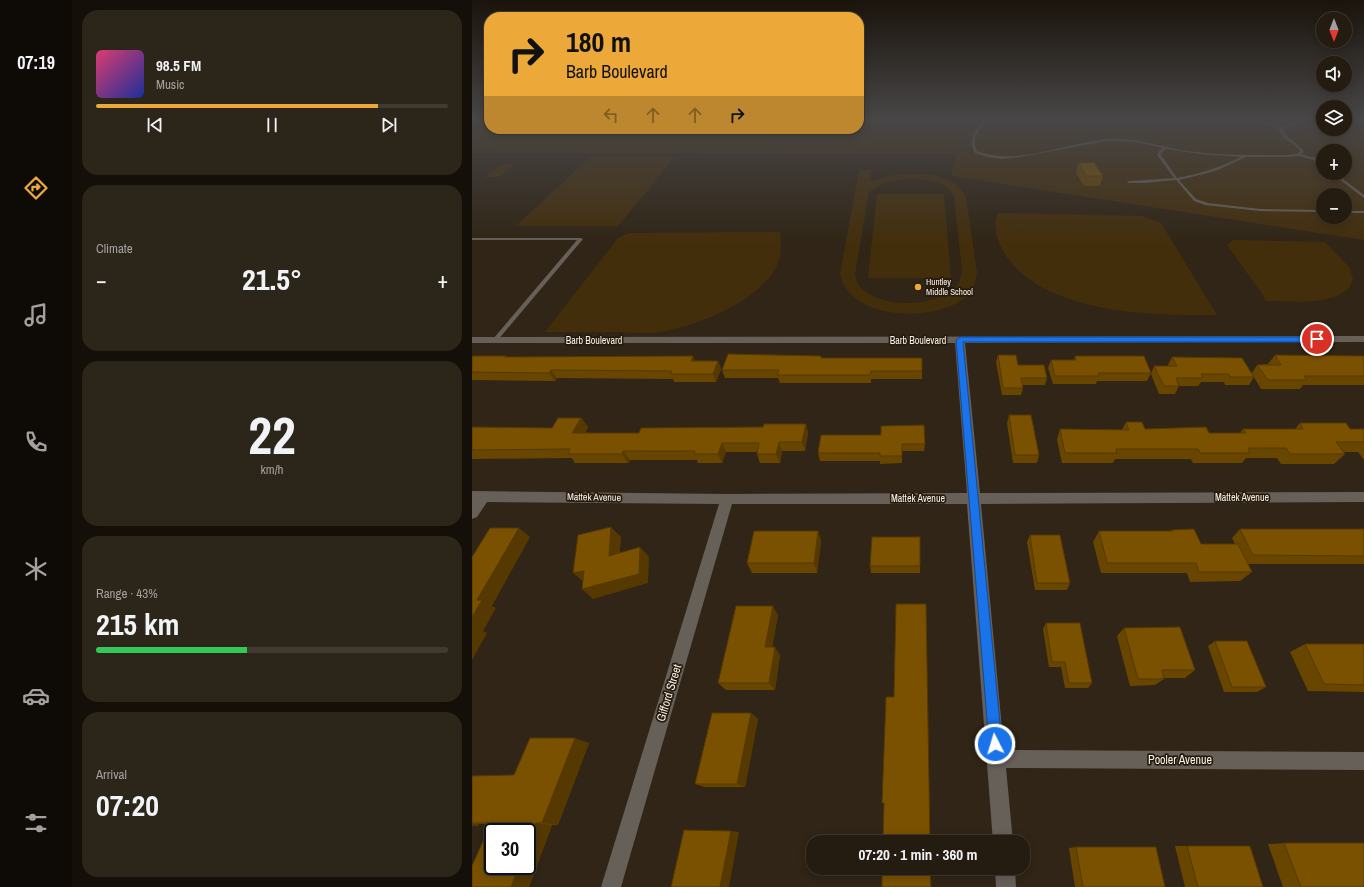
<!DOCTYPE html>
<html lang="en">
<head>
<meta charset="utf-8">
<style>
  :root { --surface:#241c10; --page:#2c2519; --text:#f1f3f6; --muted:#a3a19f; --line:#413a30; --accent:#eca93a }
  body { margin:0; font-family:"Archivo Narrow",sans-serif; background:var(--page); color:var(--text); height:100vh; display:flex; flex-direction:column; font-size:15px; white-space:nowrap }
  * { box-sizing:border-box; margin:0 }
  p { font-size:13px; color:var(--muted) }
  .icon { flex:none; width:22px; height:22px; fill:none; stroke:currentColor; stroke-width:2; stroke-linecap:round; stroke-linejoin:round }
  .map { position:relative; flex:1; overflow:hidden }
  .sheet { display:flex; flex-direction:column; gap:10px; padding:10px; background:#140f09; width:400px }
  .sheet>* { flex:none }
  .guide { position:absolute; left:12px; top:12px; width:380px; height:122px; border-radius:16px; box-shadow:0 2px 10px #0003,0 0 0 1px var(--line); background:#eca93a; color:#111; overflow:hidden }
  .needle { width:26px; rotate:180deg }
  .tools { position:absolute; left:844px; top:12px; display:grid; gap:8px }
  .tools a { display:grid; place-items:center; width:36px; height:36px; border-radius:50%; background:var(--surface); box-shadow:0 2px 10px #0003,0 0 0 1px var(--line); font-size:20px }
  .speed { position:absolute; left:12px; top:823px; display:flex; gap:8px; font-size:20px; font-weight:700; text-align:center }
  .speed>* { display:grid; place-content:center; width:52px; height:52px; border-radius:50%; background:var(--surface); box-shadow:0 2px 10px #0003,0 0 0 1px var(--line); line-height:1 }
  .speed .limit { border:2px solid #111; border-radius:6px; background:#fff; color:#111 }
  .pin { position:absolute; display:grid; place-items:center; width:34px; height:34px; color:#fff; margin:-17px; border:2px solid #fff; border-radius:50%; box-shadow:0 1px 4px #0007 }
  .me { position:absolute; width:44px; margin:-22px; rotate:355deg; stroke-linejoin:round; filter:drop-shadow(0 0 3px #0008) }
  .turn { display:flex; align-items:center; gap:14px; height:84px; padding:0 16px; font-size:18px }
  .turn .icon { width:52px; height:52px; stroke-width:2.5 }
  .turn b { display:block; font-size:28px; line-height:34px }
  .lanes { display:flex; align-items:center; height:38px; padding:0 16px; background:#0003; justify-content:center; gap:20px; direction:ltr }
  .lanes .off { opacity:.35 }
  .big { font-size:30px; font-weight:800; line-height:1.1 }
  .sheet .tile { flex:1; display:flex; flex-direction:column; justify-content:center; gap:6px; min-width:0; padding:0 14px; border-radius:16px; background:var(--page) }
  .sheet .dial { align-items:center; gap:0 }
  .dial b { font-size:52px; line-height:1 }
  .song { display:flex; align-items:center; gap:12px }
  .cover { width:48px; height:48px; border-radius:6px; background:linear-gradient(135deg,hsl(340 70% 55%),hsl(230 70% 35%)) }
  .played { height:4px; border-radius:2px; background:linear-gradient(90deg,var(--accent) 80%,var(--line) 80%) }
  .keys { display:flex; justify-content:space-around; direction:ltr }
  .heat { display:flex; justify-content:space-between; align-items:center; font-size:22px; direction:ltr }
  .charge { height:6px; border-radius:3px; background:linear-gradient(90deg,#34c759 43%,var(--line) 0) }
  .trip { position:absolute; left:334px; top:835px; width:224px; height:40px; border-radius:16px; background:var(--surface); box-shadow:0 2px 10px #0003,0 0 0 1px var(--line); font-weight:800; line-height:40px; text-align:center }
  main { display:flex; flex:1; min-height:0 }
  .dock { display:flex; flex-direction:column; width:72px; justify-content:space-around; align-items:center; background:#0e0b06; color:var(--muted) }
  .dock .icon { width:28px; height:28px }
  .dock .active { color:var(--accent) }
  .dock b { font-size:18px; color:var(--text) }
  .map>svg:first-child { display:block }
  .green { fill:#432e0c; fill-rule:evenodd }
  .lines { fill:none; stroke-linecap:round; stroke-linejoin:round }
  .lane { fill:#666059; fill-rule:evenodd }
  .street { fill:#666059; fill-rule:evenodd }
  .wall { fill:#694600 }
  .shaded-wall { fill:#553900 }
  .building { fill:#7a5100; stroke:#553900 }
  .route { fill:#1a73e8; stroke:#114b97 }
  .poi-dot { fill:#eca93a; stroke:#261b0d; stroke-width:1.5 }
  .labels { text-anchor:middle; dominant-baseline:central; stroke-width:3.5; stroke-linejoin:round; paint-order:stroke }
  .far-poi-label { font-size:9px; fill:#f9f2e8; stroke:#261b0d; text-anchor:start }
  .street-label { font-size:10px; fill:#f9f2e8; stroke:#261b0d }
  .near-street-label { font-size:12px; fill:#f9f2e8; stroke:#261b0d }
</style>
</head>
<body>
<main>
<nav class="dock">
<b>07:19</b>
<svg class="icon active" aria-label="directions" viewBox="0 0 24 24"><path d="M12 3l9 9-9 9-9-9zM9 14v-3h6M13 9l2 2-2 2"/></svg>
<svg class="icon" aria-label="music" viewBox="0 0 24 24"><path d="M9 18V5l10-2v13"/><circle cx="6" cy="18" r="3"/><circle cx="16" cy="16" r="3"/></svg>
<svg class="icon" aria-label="phone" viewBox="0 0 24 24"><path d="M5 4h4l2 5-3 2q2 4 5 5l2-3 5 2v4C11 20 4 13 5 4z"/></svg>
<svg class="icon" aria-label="climate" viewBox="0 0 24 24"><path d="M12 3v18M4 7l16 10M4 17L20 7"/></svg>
<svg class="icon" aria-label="car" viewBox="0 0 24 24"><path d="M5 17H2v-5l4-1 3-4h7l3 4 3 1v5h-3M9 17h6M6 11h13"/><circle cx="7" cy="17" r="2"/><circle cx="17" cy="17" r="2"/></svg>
<svg class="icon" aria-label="filters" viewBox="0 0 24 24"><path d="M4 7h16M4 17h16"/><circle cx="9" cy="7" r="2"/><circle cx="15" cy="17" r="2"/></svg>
</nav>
<section class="sheet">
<div class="tile">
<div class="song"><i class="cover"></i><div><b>98.5 FM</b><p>Music</p></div></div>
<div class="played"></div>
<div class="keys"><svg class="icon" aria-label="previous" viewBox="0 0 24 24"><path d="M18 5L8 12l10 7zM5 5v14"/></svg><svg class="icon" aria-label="pause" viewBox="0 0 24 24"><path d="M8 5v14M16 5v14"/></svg><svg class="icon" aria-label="next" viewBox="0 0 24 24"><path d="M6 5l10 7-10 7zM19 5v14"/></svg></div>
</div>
<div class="tile"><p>Climate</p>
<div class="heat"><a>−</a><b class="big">21.5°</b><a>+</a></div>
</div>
<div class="tile dial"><b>22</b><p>km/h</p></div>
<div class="tile"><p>Range · 43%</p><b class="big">215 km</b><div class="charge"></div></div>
<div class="tile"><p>Arrival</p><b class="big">07:20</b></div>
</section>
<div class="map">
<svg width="892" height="887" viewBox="0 0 892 887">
  <rect width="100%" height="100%" fill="#302516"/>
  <!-- green -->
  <g class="green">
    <path d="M 0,119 L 17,119 L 17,129 L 387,129 L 387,119 L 851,119 L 851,129 L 873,129 L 873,119 L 892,119 L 892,240 L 479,176 L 484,154 L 0,153 ZM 851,151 L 873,151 L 873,173 L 851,173 ZM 851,195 L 873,195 L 873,217 L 851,217 Z"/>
    <path d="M 119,156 L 203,157 L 146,226 L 44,226 Z"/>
    <path d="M 29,164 L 43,164 L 27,177 L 12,177 Z"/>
    <path d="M 387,170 L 399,170 L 398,182 C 423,171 481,167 494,197 L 505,272 C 504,281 501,291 494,297 C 464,323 377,321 368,274 ZM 437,179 C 453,179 474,180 482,196 L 490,270 C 489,277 488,282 484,287 C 480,293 472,296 465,298 C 441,306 406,306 387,286 C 385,283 384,278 383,274 L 397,192 L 414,182 Z"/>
    <path d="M 405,194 L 472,194 L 479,278 L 396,278 Z"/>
    <path d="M 526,213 L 671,216 L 689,223 L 745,315 C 681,316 574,314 534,256 C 526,243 520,228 526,213 Z"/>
    <path d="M 308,232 C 310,245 309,262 301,273 C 278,305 219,329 181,333 C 170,334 158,332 147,332 C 122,332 98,332 73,332 L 146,238 L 157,233 Z"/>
    <path d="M 761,240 L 853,242 L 877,267 L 881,279 C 879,283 878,288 875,290 C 853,306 821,301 795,301 L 755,245 Z"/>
  </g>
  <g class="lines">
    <!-- lane -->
    <g class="lane">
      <path d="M 516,119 L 520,119 C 509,128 498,135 505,151 C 547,167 595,142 637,139 C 664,137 689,147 715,151 C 738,154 761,155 785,155 C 798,155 811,156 824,154 L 828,152 L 826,148 L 811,137 L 807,130 L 785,119 L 789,119 L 808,128 C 813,126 827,119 830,119 L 825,124 L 810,129 C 815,139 826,143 832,152 L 829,154 L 844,158 L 851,163 L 851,166 L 842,160 L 826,156 L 817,157 L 774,157 L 746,170 L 732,174 L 707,180 L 724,199 L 736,203 L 788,209 L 851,210 L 851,212 L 788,211 L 733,205 L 722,201 L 704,180 L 673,183 L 656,183 L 655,182 L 657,181 L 702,178 L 685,155 L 687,151 L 691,148 C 672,143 654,140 635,141 L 548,157 L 530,159 L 515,157 L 503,153 C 495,137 503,128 516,119 ZM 694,149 L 728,154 L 769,157 C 748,167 728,174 705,178 L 689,155 L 690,152 Z"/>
      <path d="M 873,119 L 892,121 L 892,123 L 873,120 Z"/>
      <path d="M 859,173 L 863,173 L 892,195 L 892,198 Z"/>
      <rect x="873" y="211" width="19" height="2"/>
      <path d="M 0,238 L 109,238 L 111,239 L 25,341 L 21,341 L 21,339 L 105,240 L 0,240 Z"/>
    </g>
    <!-- street -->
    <g class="street">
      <path d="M 892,336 L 892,342 L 493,343 L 508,493 L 892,492 L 892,502 L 509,504 L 532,750 L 892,752 L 892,770 L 534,768 L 541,842 L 521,842 L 495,504 L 260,504 L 149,887 L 129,887 L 247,504 L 15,502 L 5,517 L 0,519 L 0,491 L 255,494 L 495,493 L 483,343 L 0,343 L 0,337 Z"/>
      <path d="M 523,868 L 543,868 L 544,887 L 524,887 Z"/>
    </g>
  </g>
  <!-- wall -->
  <g class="wall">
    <path d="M 606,163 L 631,176 L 628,186 L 612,186 L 604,173 Z"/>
    <path d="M 526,355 L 575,378 L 573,385 L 550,385 L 551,388 L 549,395 L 530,395 L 524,362 Z"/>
    <path d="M 803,355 L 892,356 L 892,385 L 831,385 L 828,389 L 789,389 L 782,377 L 777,385 L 753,385 L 752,382 L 729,382 L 726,386 L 707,386 L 703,394 L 687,394 L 679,374 L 682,366 L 697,366 L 696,365 L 700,357 L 780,373 L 785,365 L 796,364 Z"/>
    <path d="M 0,356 L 36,357 L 246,361 L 249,369 L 244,382 L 202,382 L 201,379 L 85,378 L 83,381 L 0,380 Z"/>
    <path d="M 349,356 L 349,358 L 450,358 L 450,379 L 399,379 L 399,383 L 308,383 L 306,378 L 253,378 L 250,370 Z"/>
    <path d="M 603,356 L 679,373 L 675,381 L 625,381 L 624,384 L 581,384 L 576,368 L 579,360 L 602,360 Z"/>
    <path d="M 537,415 L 567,455 L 565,463 L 541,463 L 535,423 Z"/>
    <path d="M 109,418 L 116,427 L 113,433 L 167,433 L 291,427 L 334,424 L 336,433 L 333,451 L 310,451 L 308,463 L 288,463 L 285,454 L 285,452 L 254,452 L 250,463 L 226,463 L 225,460 L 158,460 L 156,463 L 103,463 L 100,458 L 0,459 L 0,427 L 80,428 Z"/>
    <path d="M 654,422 L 673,429 L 737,433 L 768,433 L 771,429 L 823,429 L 828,423 L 878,429 L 892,429 L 892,460 L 886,452 L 871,452 L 873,454 L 862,464 L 809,464 L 805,458 L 774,458 L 770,463 L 721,463 L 719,459 L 643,459 L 641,463 L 590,463 L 585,440 L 588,429 L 650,430 Z"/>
    <path d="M 409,435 L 453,444 L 452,451 L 430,451 L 430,463 L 408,464 L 408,461 L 348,461 L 346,453 Z"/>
    <path d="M 768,529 L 892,529 L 892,564 L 776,564 L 780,572 L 768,581 L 718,582 L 715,573 L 629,573 L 621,542 L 627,531 L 698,531 L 700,530 L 729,544 L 763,544 L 760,538 Z"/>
    <path d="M 346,531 L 349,541 L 345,573 L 280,573 L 275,563 Z"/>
    <path d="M 558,535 L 598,583 L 595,590 L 563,590 L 555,542 Z"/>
    <path d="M 448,537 L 448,573 L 399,573 L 398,566 Z"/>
    <path d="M 306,615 L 300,647 L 308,655 L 303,690 L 254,690 L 246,683 Z"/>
    <path d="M 574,623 L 620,683 L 616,688 L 593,688 L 589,667 L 577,667 L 571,629 Z"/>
    <path d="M 652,628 L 723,670 L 713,678 L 692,678 L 692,679 L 683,685 L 658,686 L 645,636 Z"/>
    <path d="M 743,641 L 794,687 L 785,692 L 752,692 L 736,646 Z"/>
    <path d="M 833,644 L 892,644 L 892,692 L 836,691 L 818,652 Z"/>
    <path d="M 279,713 L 286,719 L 273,787 L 233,787 L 223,784 Z"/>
    <path d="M 117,743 L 86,825 L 80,825 L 57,887 L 0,887 L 18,824 L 7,824 L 6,826 L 0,826 L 0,776 L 42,775 Z"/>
    <path d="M 812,843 L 892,887 L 811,887 L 796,844 Z"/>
    <path d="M 703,846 L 715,846 L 791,887 L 713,887 Z"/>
    <path d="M 604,847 L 693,887 L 603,887 L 597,848 Z"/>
  </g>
  <!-- shaded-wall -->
  <g class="shaded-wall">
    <path d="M 0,119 L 12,119 L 0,126 Z"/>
    <path d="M 221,356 L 224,364 L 219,361 Z"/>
    <path d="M 246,361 L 249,369 L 244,382 L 241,374 Z"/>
    <path d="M 79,370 L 85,378 L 83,381 L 77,373 Z"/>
    <path d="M 109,418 L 116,427 L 108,442 L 100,433 Z"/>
    <path d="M 334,424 L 336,433 L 333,451 L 330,442 Z"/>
    <path d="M 307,442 L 310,451 L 308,463 L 304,454 Z"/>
    <path d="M 250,443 L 254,452 L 250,463 L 246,454 Z"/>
    <path d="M 151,451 L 158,460 L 156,463 L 150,454 Z"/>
    <path d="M 139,527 L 149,537 L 147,565 L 137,556 Z"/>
    <path d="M 47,528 L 58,537 L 20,606 L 24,608 L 11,631 L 15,633 L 0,660 L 0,617 L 5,600 Z"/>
    <path d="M 346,531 L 349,541 L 345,573 L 342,563 Z"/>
    <path d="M 168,547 L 177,557 L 176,583 L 121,599 L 110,589 Z"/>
    <path d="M 112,571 L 113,583 L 101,573 Z"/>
    <path d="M 301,606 L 306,615 L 299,655 L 293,647 Z"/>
    <path d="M 303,647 L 308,655 L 303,690 L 297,683 Z"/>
    <path d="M 279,713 L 286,719 L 273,787 L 265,784 Z"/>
    <path d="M 103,738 L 117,743 L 86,825 L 70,823 Z"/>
    <path d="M 64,823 L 80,825 L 57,887 L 39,887 L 47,866 L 55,866 L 55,845 Z"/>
    <path d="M 0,824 L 7,824 L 6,826 L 0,826 Z"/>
    <path d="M 259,831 L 267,832 L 257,887 L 248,887 Z"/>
  </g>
  <!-- building -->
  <g class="building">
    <path d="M 622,162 L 631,176 L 614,176 L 606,163 Z"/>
    <path d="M 256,354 L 349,356 L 349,358 L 450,358 L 450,371 L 399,371 L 398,375 L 305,375 L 307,370 L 250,370 Z"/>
    <path d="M 526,355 L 544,355 L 546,365 L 572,365 L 575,378 L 549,378 L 551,388 L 531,388 Z"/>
    <path d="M 803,355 L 892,356 L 892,376 L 832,376 L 835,380 L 796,380 L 785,365 L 809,365 Z"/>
    <path d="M 0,356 L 35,356 L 33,357 L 221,356 L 219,361 L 246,361 L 241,374 L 198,374 L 200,371 L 79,370 L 77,373 L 0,372 Z"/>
    <path d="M 603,356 L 672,356 L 679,373 L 626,373 L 627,376 L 583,376 L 579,360 L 604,360 Z"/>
    <path d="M 700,357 L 770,358 L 782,377 L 758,377 L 757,374 L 729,374 L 731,378 L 704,378 L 707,386 L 692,386 L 682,366 L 705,366 Z"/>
    <path d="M 537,415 L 559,415 L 567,455 L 543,455 Z"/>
    <path d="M 86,418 L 109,418 L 100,433 L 167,433 L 169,428 L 291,427 L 292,424 L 334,424 L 330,442 L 307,442 L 304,454 L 285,454 L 287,443 L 250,443 L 246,454 L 222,454 L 223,451 L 151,451 L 150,454 L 96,454 L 98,449 L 0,450 L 0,427 L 80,428 Z"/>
    <path d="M 654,422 L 670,422 L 673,429 L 734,427 L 737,433 L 774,433 L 771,429 L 831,429 L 828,423 L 874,423 L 878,429 L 892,429 L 892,442 L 864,442 L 873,454 L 818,454 L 814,448 L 776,448 L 778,453 L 728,453 L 726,449 L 644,449 L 645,453 L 593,453 L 588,429 L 657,430 Z"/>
    <path d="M 452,425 L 453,444 L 430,444 L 430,456 L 408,456 L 408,453 L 346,453 L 349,435 L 409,435 L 409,426 Z"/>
    <path d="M 139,527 L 137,556 L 168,547 L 167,574 L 110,589 L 112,571 L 101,573 L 106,535 Z"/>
    <path d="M 18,528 L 47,528 L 5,600 L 10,600 L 0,617 L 0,557 Z"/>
    <path d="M 722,529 L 729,544 L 766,544 L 780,572 L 727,572 L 724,563 L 635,563 L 627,531 L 701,531 L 700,530 Z"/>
    <path d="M 768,529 L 892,529 L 892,556 L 781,555 Z"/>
    <path d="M 282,531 L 346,531 L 342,563 L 275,563 Z"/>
    <path d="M 558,535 L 588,535 L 598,583 L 565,583 Z"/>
    <path d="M 400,537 L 448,537 L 448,566 L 398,566 Z"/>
    <path d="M 424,604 L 454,604 L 458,842 L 411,842 L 412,803 L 410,803 L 414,697 L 422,697 Z"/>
    <path d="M 264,606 L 301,606 L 293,647 L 303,647 L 297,683 L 246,683 Z"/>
    <path d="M 574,623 L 608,623 L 620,683 L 597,683 L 593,662 L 580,662 Z"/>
    <path d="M 708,627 L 723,670 L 690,670 L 692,679 L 666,679 L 652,628 Z"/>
    <path d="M 743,641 L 775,641 L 794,687 L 760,687 Z"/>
    <path d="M 833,644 L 892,644 L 892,685 L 852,684 Z"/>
    <path d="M 240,713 L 279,713 L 265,784 L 223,784 Z"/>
    <path d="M 58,738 L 103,738 L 70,823 L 64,823 L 55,845 L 55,832 L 21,832 L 21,866 L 47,866 L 39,887 L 0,887 L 0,866 L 19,823 L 0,823 L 0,776 L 42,775 Z"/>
    <path d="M 212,830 L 259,831 L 248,887 L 199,887 Z"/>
    <path d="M 812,843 L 892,843 L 892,887 L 829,887 Z"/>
    <path d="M 715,846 L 778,846 L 791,887 L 726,887 Z"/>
    <path d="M 604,847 L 684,847 L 693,887 L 611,887 Z"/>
    <path d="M 410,868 L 458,868 L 459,887 L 410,887 Z"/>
  </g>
  <!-- sky -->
  <linearGradient id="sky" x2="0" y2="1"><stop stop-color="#1a140c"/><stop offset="0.49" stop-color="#484647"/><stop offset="1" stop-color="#484647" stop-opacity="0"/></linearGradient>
  <rect width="892" height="243" fill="url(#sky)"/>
  <!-- route -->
  <path class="route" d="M 488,337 L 845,337 L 849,339 L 845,342 L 491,342 L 530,744 L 528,749 L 523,751 L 519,749 L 517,744 L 484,340 Z"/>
  <!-- markers -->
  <circle class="poi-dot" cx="446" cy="287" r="4"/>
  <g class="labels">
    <!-- far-poi labels -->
    <g class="far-poi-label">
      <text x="454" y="282">Huntley<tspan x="454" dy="10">Middle School</tspan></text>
    </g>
    <!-- street labels -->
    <g class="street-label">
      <text x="122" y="340">Barb Boulevard</text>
      <text x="446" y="340">Barb Boulevard</text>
      <text transform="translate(122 497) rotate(1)">Mattek Avenue</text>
      <text x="770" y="497">Mattek Avenue</text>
      <text x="446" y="498">Mattek Avenue</text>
    </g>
    <!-- near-street labels -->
    <g class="near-street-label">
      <text transform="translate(197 693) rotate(-73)">Gifford Street</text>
      <text x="708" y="760">Pooler Avenue</text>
    </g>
  </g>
</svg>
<div class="tools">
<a><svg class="needle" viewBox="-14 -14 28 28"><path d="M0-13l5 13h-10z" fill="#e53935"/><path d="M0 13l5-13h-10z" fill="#a3a19f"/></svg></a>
<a><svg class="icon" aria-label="sound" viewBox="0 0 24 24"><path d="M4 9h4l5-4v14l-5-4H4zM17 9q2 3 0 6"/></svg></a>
<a><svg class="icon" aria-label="layers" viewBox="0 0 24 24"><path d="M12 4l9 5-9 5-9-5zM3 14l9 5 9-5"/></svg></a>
<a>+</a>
<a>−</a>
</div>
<div class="speed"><div class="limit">30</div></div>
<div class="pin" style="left:845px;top:339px;background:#d93025"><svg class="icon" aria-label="arrive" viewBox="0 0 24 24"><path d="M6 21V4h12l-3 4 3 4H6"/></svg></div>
<svg class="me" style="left:523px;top:744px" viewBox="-20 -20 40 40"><circle r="17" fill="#1a73e8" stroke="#fff" stroke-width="3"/><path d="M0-11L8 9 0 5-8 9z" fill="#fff"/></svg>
<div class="trip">07:20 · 1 min · 360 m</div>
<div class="guide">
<div class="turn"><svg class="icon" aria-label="right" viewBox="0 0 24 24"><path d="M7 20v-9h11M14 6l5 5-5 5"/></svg><div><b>180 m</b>Barb Boulevard</div></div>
<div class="lanes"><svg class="icon off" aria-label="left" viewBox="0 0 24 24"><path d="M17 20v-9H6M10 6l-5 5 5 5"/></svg><svg class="icon off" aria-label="ahead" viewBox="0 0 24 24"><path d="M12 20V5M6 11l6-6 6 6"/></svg><svg class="icon off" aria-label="ahead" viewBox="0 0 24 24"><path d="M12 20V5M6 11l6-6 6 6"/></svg><svg class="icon" aria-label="right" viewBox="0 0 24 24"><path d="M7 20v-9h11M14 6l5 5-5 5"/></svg></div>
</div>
</div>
</main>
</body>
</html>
